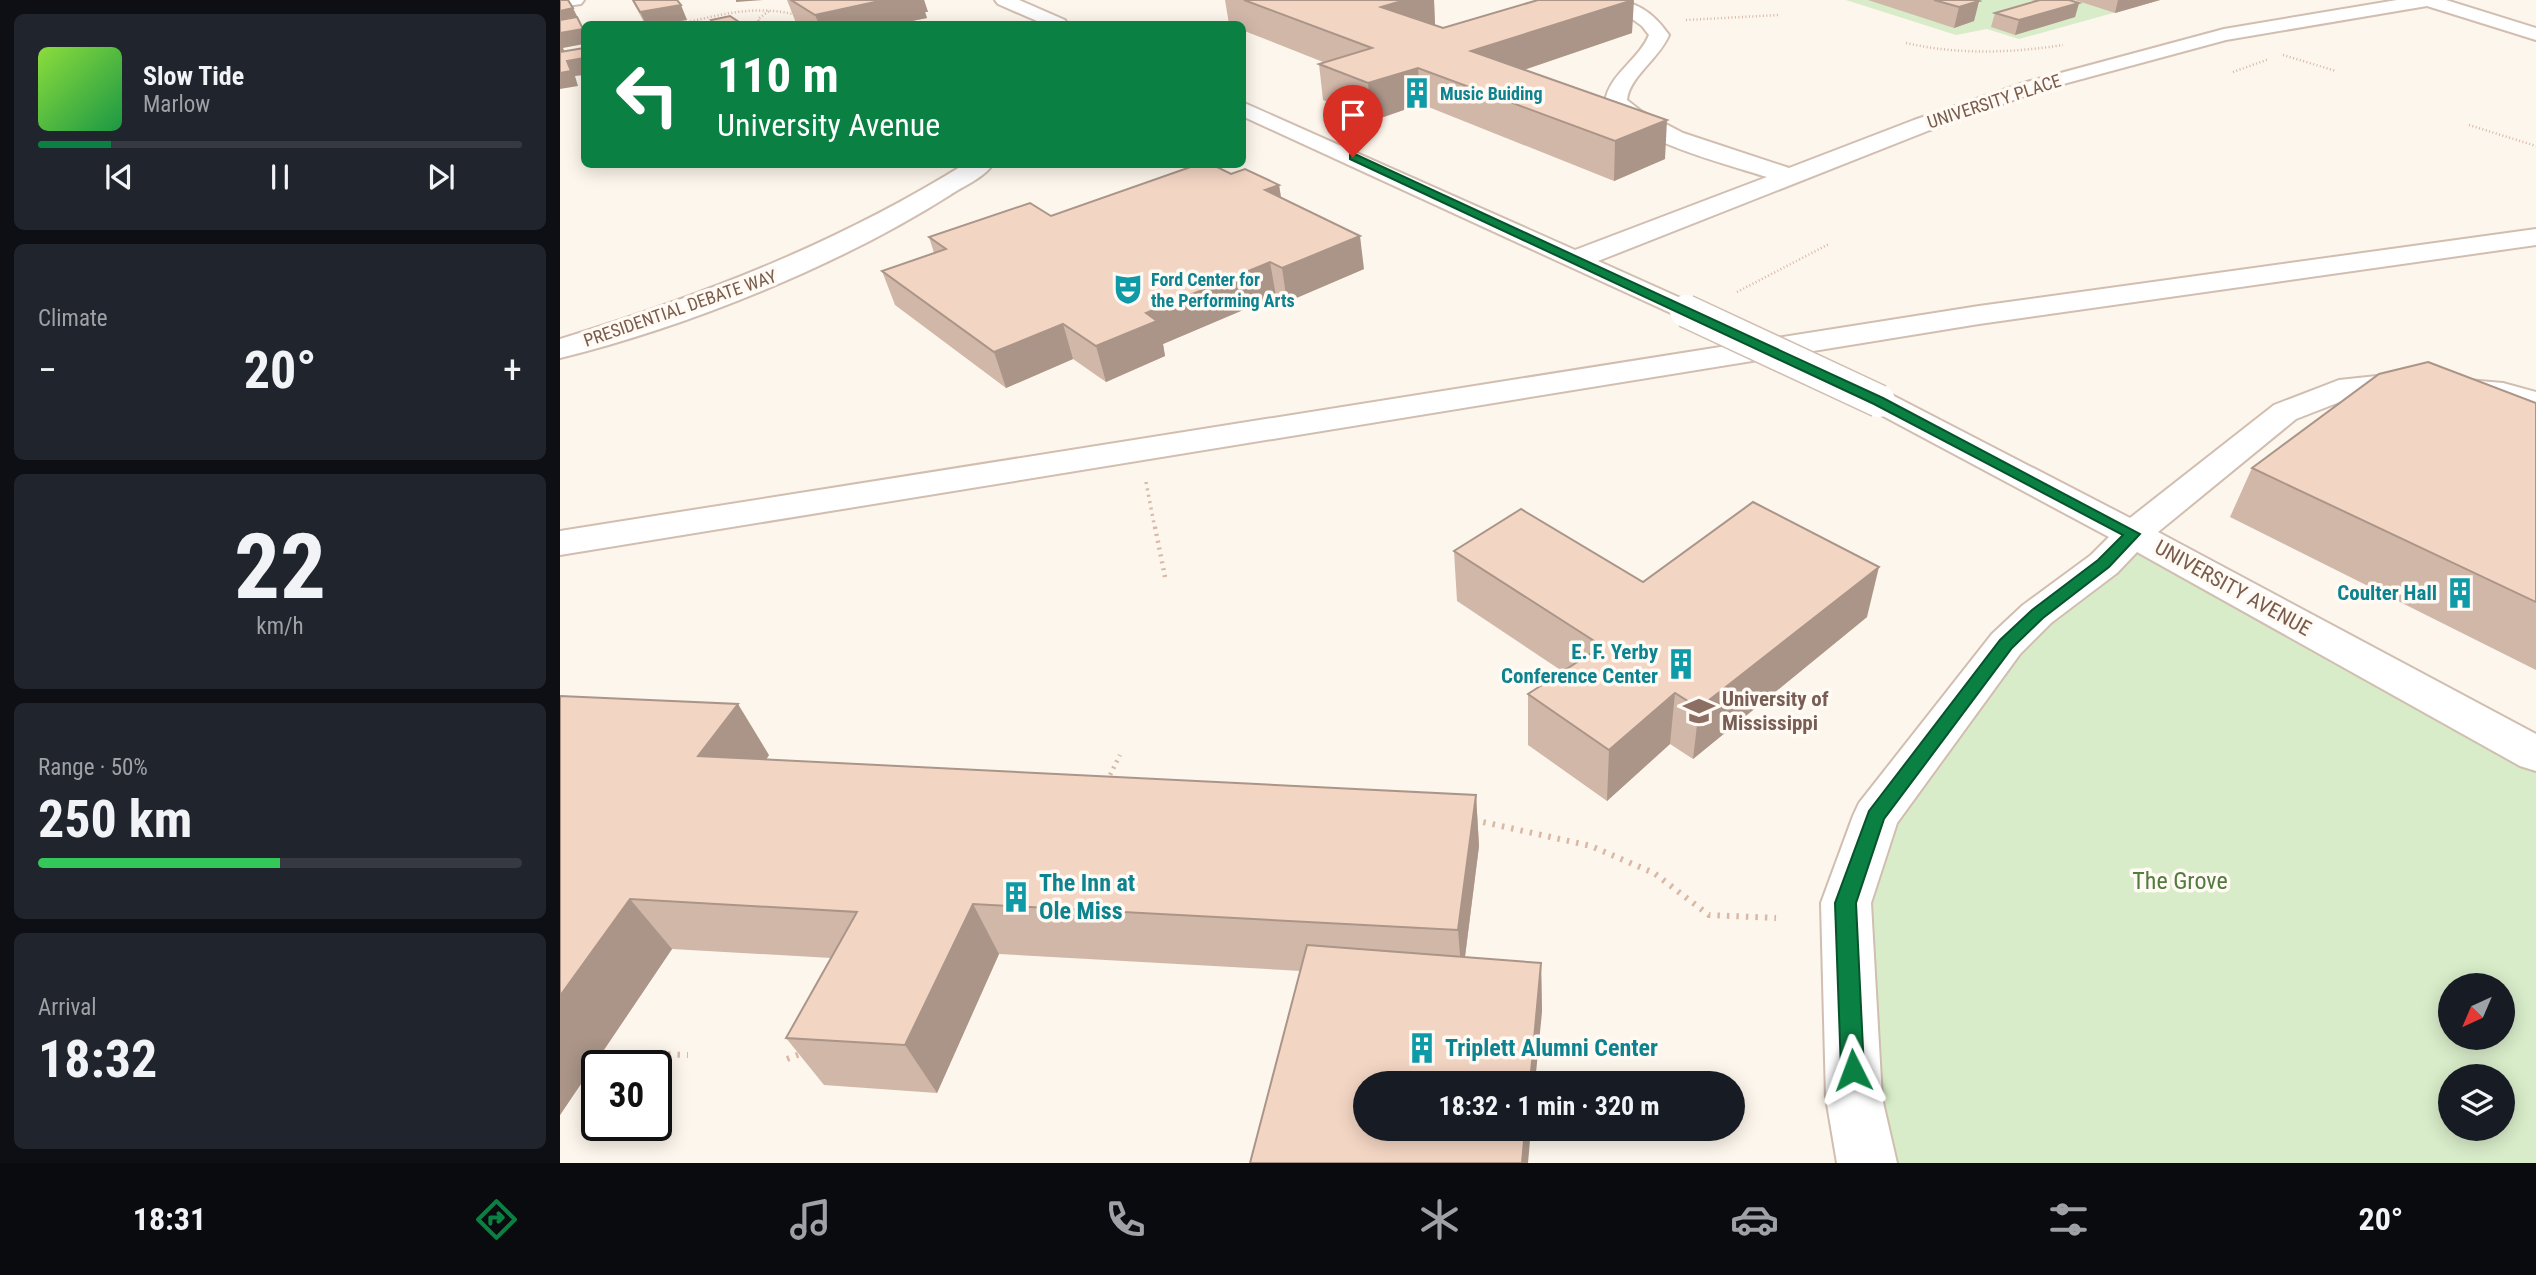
<!DOCTYPE html>
<html lang="en">
<head>
<meta charset="utf-8">
<style>
  :root { --surface:#171b24; --page:#20242c; --text:#f1f3f6; --muted:#9ea1a6; --line:#363941; --accent:#0b8043 }
  body { margin:0; font-family:"Roboto Condensed",sans-serif; background:var(--page); color:var(--text); height:100vh; display:flex; flex-direction:column; font-size:26px; white-space:nowrap }
  * { box-sizing:border-box; margin:0 }
  p { font-size:23px; color:var(--muted) }
  .icon { flex:none; width:38px; height:38px; fill:none; stroke:currentColor; stroke-width:2; stroke-linecap:round; stroke-linejoin:round }
  .map { position:relative; flex:1; overflow:hidden }
  .sheet { display:flex; flex-direction:column; gap:14px; padding:14px; background:#0d0f14; width:560px }
  .sheet>* { flex:none }
  .hud { position:absolute; left:21px; top:21px; width:665px; height:147px; border-radius:10px; box-shadow:0 4px 18px #0003; background:#0b8043; color:#fff; overflow:hidden }
  .needle { width:46px; rotate:224deg }
  .tools { position:absolute; left:1878px; top:973px; display:grid; gap:14px }
  .tools a { display:grid; place-items:center; width:77px; height:77px; border-radius:50%; background:var(--surface); box-shadow:0 4px 18px #0003; font-size:35px }
  .speed { position:absolute; left:21px; top:1050px; display:flex; gap:14px; font-size:35px; font-weight:700; text-align:center }
  .speed>* { display:grid; place-content:center; width:91px; height:91px; border-radius:50%; background:var(--surface); box-shadow:0 4px 18px #0003; line-height:1 }
  .speed .limit { border:4px solid #111; border-radius:10px; background:#fff; color:#111 }
  .pin { position:absolute; display:grid; place-items:center; width:60px; height:60px; color:#fff; margin:-72px -30px; border-radius:50% 50% 50% 0; rotate:-45deg; box-shadow:0 0 7px #0007 }
  .pin .icon { rotate:45deg }
  .me { position:absolute; width:77px; margin:-38px; rotate:357deg; stroke-linejoin:round; filter:drop-shadow(0 0 5px #0008) }
  .turn { display:flex; align-items:center; gap:24px; height:147px; padding:0 21px; font-size:32px }
  .turn .icon { width:91px; height:91px; stroke-width:2.5 }
  .turn b { display:block; font-size:49px; line-height:60px }
  .big { font-size:52px; font-weight:700; line-height:1.1 }
  .sheet .widget { flex:1; display:flex; flex-direction:column; justify-content:center; gap:10px; min-width:0; padding:0 24px; border-radius:10px; background:var(--page) }
  .sheet .dial { align-items:center; gap:0 }
  .dial b { font-size:91px; line-height:1 }
  .song { display:flex; align-items:center; gap:21px }
  .cover { width:84px; height:84px; border-radius:10px; background:linear-gradient(135deg,hsl(90 70% 55%),hsl(140 70% 35%)) }
  .played { height:7px; border-radius:4px; background:linear-gradient(90deg,var(--accent) 15%,var(--line) 15%) }
  .keys { display:flex; justify-content:space-around; direction:ltr }
  .heat { display:flex; justify-content:space-between; align-items:center; font-size:38px; direction:ltr }
  .charge { height:10px; border-radius:5px; background:linear-gradient(90deg,#34c759 50%,var(--line) 0) }
  .trip { position:absolute; left:793px; top:1071px; width:392px; height:70px; border-radius:35px; background:var(--surface); box-shadow:0 4px 18px #0003; font-weight:700; line-height:70px; text-align:center }
  .tab-bar { display:flex; height:112px; justify-content:space-around; align-items:center; background:#090b0e; color:var(--muted) }
  .tab-bar .icon { width:49px; height:49px }
  .tab-bar .current { color:var(--accent) }
  .tab-bar b { font-size:32px; color:var(--text) }
  main { display:flex; flex:1; min-height:0 }
  .map>svg:first-child { display:block }
  .green { fill:#d8ecc9; fill-rule:evenodd }
  .lines { fill:none; stroke-linecap:round; stroke-linejoin:round }
  .minor-casing { stroke:#d1beb0; stroke-width:4 }
  .path-far3 { stroke:#d9b8a5; stroke-width:2.5; stroke-dasharray:1 2.5; stroke-linecap:butt }
  .path-far2 { stroke:#d9b8a5; stroke-width:3.5; stroke-dasharray:2 4.5; stroke-linecap:butt }
  .path-far1 { stroke:#d9b8a5; stroke-width:4.5; stroke-dasharray:2 5; stroke-linecap:butt }
  .path { stroke:#d9b8a5; stroke-width:6; stroke-dasharray:2.5 7; stroke-linecap:butt }
  .minor { fill:#fff; fill-rule:evenodd }
  .minor-bridge-casing { stroke:#d1beb0; stroke-width:35; stroke-linecap:butt }
  .minor-bridge { stroke:#fff; stroke-width:32 }
  .wall { fill:#d1b7a8 }
  .shaded-wall { fill:#aa9588 }
  .building { fill:#f3d5c3; stroke:#aa9588; stroke-width:2 }
  .route { fill:#0b8043; stroke:#07532c; stroke-width:2 }
  .labels { text-anchor:middle; dominant-baseline:central; stroke-width:7; stroke-linejoin:round; paint-order:stroke }
  .far-culture-label { font-size:18px; font-weight:bold; fill:#0d838f; stroke:#fffaf3; text-anchor:start }
  .far-street-label { font-size:18px; fill:#7a5c4d; stroke:#fffaf3 }
  .street-label { font-size:21px; fill:#7a5c4d; stroke:#fffaf3 }
  .culture-label { font-size:21px; font-weight:bold; fill:#0d838f; stroke:#fffaf3; text-anchor:end }
  .education-label { font-size:21px; font-weight:bold; fill:#785e54; stroke:#fffaf3; text-anchor:start }
  .near-park-label { font-size:24px; fill:#537a41; stroke:#fffaf3 }
  .near-culture-label { font-size:24px; font-weight:bold; fill:#0d838f; stroke:#fffaf3; text-anchor:start }
</style>
</head>
<body>
<main>
<section class="sheet">
<div class="widget">
<div class="song"><i class="cover"></i><div><b>Slow Tide</b><p>Marlow</p></div></div>
<div class="played"></div>
<div class="keys"><svg class="icon" aria-label="previous" viewBox="0 0 24 24"><path d="M18 5L8 12l10 7zM5 5v14"/></svg><svg class="icon" aria-label="pause" viewBox="0 0 24 24"><path d="M8 5v14M16 5v14"/></svg><svg class="icon" aria-label="next" viewBox="0 0 24 24"><path d="M6 5l10 7-10 7zM19 5v14"/></svg></div>
</div>
<div class="widget"><p>Climate</p>
<div class="heat"><a>−</a><b class="big">20°</b><a>+</a></div>
</div>
<div class="widget dial"><b>22</b><p>km/h</p></div>
<div class="widget"><p>Range · 50%</p><b class="big">250 km</b><div class="charge"></div></div>
<div class="widget"><p>Arrival</p><b class="big">18:32</b></div>
</section>
<div class="map">
<svg width="1976" height="1163" viewBox="0 0 1976 1163">
  <rect width="100%" height="100%" fill="#fdf6ec"/>
  <!-- green -->
  <g class="green">
    <path d="M 1286,0 L 1600,0 L 1459,39 L 1427,29 L 1396,35 Z"/>
    <path d="M 1573,534 L 1976,754 L 1976,1163 L 1307,1163 L 1294,1098 L 1316,816 L 1446,644 ZM 1890,985 L 1942,985 L 1942,1038 L 1890,1038 ZM 1890,1076 L 1942,1076 L 1942,1129 L 1890,1129 Z"/>
  </g>
  <g class="lines">
    <defs>
      <g id="minor">
        <path d="M 0,0 L 24,0 L 21,4 L 0,7 Z"/>
        <path d="M 435,0 L 459,0 L 505,20 L 507,24 L 484,24 L 438,4 Z"/>
        <path d="M 1046,0 C 1075,0 1092,11 1109,35 C 1099,59 1069,77 1067,100 L 1081,111 L 1123,133 L 1229,168 L 1354,120 L 1467,82 L 1664,29 L 1837,0 L 1886,0 L 1976,28 L 1976,40 L 1867,6 L 1666,40 L 1481,90 L 1370,130 L 1038,261 L 1136,305 L 1140,311 L 1136,317 L 1126,320 L 682,116 L 682,102 L 1015,250 L 1207,177 C 1163,163 1072,141 1045,102 C 1049,74 1079,60 1089,35 L 1082,26 Z"/>
        <path d="M 405,164 L 433,164 C 424,178 403,186 390,195 C 280,265 127,327 0,358 L 0,339 C 142,296 278,243 405,164 Z"/>
        <path d="M 1976,229 L 1976,245 L 1419,324 L 0,555 L 0,531 L 1419,306 Z"/>
        <path d="M 1836,374 L 1943,383 L 1976,392 L 1976,412 L 1941,402 L 1836,392 L 1795,396 L 1736,419 L 1598,532 L 1976,734 L 1976,771 L 1960,766 L 1577,552 L 1557,573 L 1491,623 L 1460,654 L 1337,823 L 1311,903 L 1322,1098 L 1337,1163 L 1277,1163 L 1266,1098 L 1261,903 L 1293,816 L 1299,803 L 1432,634 L 1463,605 L 1531,555 L 1549,537 L 1308,408 L 1303,401 L 1308,394 L 1319,391 L 1330,394 L 1570,518 L 1714,405 L 1779,380 Z"/>
      </g>
    </defs>
    <!-- minor casing -->
    <use href="#minor" class="minor-casing"/>
    <!-- path-far3 -->
    <g class="path-far3">
      <path d="M 1126,20 L 1219,15"/>
      <path d="M 120,24 C 159,15 196,4 236,15"/>
      <path d="M 200,24 L 198,19 L 209,11"/>
      <path d="M 1346,43 C 1399,55 1450,53 1503,45"/>
      <path d="M 1723,55 L 1776,71"/>
      <path d="M 1673,72 L 1709,59"/>
      <path d="M 1909,125 L 1976,146"/>
      <path d="M 1177,292 L 1269,244"/>
    </g>
    <!-- path-far2 -->
    <path class="path-far2" d="M 586,482 L 595,529"/>
    <!-- path-far1 -->
    <g class="path-far1">
      <path d="M 595,527 L 605,577"/>
      <path d="M 547,781 L 560,755"/>
    </g>
    <!-- path -->
    <g class="path">
      <path d="M 914,820 L 1031,846 L 1094,873 L 1149,915 L 1216,918"/>
      <path d="M 70,1053 L 128,1055"/>
      <path d="M 227,1059 L 243,1053"/>
    </g>
    <!-- minor -->
    <use href="#minor" class="minor"/>
    <defs>
      <path id="minor-bridge" d="M 1126,311 L 1319,401"/>
    </defs>
    <!-- minor-bridge casing -->
    <use href="#minor-bridge" class="minor-bridge-casing"/>
    <!-- minor-bridge -->
    <use href="#minor-bridge" class="minor-bridge"/>
  </g>
  <!-- wall -->
  <g class="wall">
    <path d="M 72,0 L 117,0 L 127,20 L 97,24 L 85,24 Z"/>
    <path d="M 227,0 L 364,0 L 368,12 L 365,12 L 367,18 L 337,24 L 239,24 L 236,23 Z"/>
    <path d="M 665,0 L 874,0 L 875,25 L 874,25 L 883,28 L 1072,33 L 964,70 L 1105,159 L 1054,181 L 861,104 L 812,121 L 763,100 L 759,64 L 763,62 L 682,30 L 682,24 L 669,24 Z"/>
    <path d="M 1308,0 L 1415,0 L 1419,1 L 1414,21 L 1394,28 Z"/>
    <path d="M 1471,0 L 1509,0 L 1519,3 L 1515,17 L 1455,35 L 1431,27 L 1435,13 L 1475,1 Z"/>
    <path d="M 1515,0 L 1600,0 L 1555,13 Z"/>
    <path d="M 671,174 L 719,185 L 721,198 L 804,269 L 727,302 L 716,296 L 603,344 L 605,356 L 546,382 L 513,359 L 446,388 L 335,305 L 322,271 L 374,253 L 369,237 L 491,216 Z"/>
    <path d="M 1976,403 L 1976,670 L 1670,517 L 1692,468 Z"/>
    <path d="M 894,551 L 1083,582 L 1307,617 L 1133,759 L 1110,744 L 1047,801 L 968,745 L 968,694 L 1002,671 L 897,601 Z"/>
    <path d="M 0,696 L 209,755 L 206,760 L 916,795 L 919,846 L 905,957 L 981,963 L 982,1012 L 741,971 L 439,954 L 377,1093 L 264,1085 L 226,1038 L 271,958 L 112,949 L 0,1115 Z"/>
  </g>
  <!-- shaded-wall -->
  <g class="shaded-wall">
    <path d="M 176,0 L 203,0 L 176,2 Z"/>
    <path d="M 324,0 L 364,0 L 368,12 L 365,12 L 367,18 L 337,24 L 259,24 L 255,15 Z"/>
    <path d="M 845,0 L 874,0 L 875,25 L 823,40 L 821,7 Z"/>
    <path d="M 1074,0 L 1072,33 L 913,87 L 911,51 Z"/>
    <path d="M 1558,0 L 1600,0 L 1555,13 Z"/>
    <path d="M 1419,1 L 1414,21 L 1394,28 L 1399,7 Z"/>
    <path d="M 1519,3 L 1515,17 L 1455,35 L 1459,20 Z"/>
    <path d="M 121,5 L 127,20 L 97,24 L 86,24 L 80,12 Z"/>
    <path d="M 13,8 L 20,22 L 0,29 L 0,11 Z"/>
    <path d="M 23,29 L 24,32 L 24,44 L 3,48 L 9,61 L 24,58 L 24,75 L 15,76 L 18,86 L 0,89 L 0,33 Z"/>
    <path d="M 858,68 L 861,104 L 812,121 L 808,83 Z"/>
    <path d="M 1107,120 L 1105,159 L 1054,181 L 1055,141 Z"/>
    <path d="M 719,185 L 724,217 L 705,190 Z"/>
    <path d="M 800,236 L 804,269 L 727,302 L 722,268 Z"/>
    <path d="M 710,262 L 716,296 L 603,344 L 605,356 L 546,382 L 536,346 L 586,313 Z"/>
    <path d="M 503,324 L 513,359 L 446,388 L 434,352 Z"/>
    <path d="M 1319,567 L 1307,617 L 1133,759 L 1139,708 Z"/>
    <path d="M 1115,693 L 1110,744 L 1047,801 L 1049,750 Z"/>
    <path d="M 178,704 L 209,755 L 173,807 L 138,756 Z"/>
    <path d="M 916,795 L 919,846 L 902,980 L 898,930 Z"/>
    <path d="M 70,899 L 112,949 L 0,1115 L 0,996 Z"/>
    <path d="M 413,904 L 439,954 L 377,1093 L 345,1045 Z"/>
    <path d="M 981,963 L 982,1012 L 975,1083 L 970,1083 Z"/>
    <path d="M 965,1129 L 971,1129 L 968,1163 L 962,1163 Z"/>
  </g>
  <!-- building -->
  <g class="building">
    <path d="M 0,0 L 8,0 L 13,8 L 0,11 Z"/>
    <path d="M 73,0 L 117,0 L 121,5 L 80,12 Z"/>
    <path d="M 231,0 L 324,0 L 255,15 Z"/>
    <path d="M 684,0 L 845,0 L 821,7 L 883,28 L 978,0 L 1073,0 L 911,51 L 1107,120 L 1055,141 L 858,68 L 808,83 L 759,64 L 812,48 Z"/>
    <path d="M 1374,0 L 1415,0 L 1419,1 L 1399,7 Z"/>
    <path d="M 1480,0 L 1509,0 L 1519,3 L 1459,20 L 1435,13 Z"/>
    <path d="M 170,16 L 182,24 L 140,24 L 153,22 L 151,20 Z"/>
    <path d="M 17,17 L 23,29 L 0,33 L 0,20 Z"/>
    <path d="M 24,48 L 24,58 L 7,61 L 11,71 L 0,73 L 0,52 Z"/>
    <path d="M 639,164 L 651,164 L 671,174 L 685,169 L 719,185 L 705,190 L 800,236 L 722,268 L 710,262 L 586,313 L 597,321 L 536,346 L 503,324 L 434,352 L 322,271 L 386,249 L 369,237 L 470,203 L 491,216 Z"/>
    <path d="M 1868,362 L 1976,403 L 1976,602 L 1692,468 L 1819,374 Z"/>
    <path d="M 1193,502 L 1319,567 L 1139,708 L 1115,693 L 1049,750 L 968,694 L 1042,646 L 894,551 L 961,509 L 1083,582 Z"/>
    <path d="M 0,696 L 178,704 L 138,756 L 916,795 L 898,930 L 413,904 L 345,1045 L 226,1038 L 297,912 L 70,899 L 0,996 Z"/>
    <path d="M 747,945 L 981,963 L 970,1083 L 805,1083 L 805,1129 L 965,1129 L 962,1163 L 690,1163 Z"/>
  </g>
  <!-- route -->
  <path class="route" d="M 790,155 L 797,155 L 1323,398 L 1580,534 L 1549,567 L 1483,618 L 1452,648 L 1324,819 L 1296,903 L 1304,1070 L 1301,1077 L 1293,1081 L 1284,1077 L 1281,1070 L 1275,903 L 1309,811 L 1440,640 L 1472,610 L 1538,560 L 1563,535 L 1314,404 L 790,159 Z"/>
  <!-- icons -->
  <defs>
    <symbol id="building-bare" viewBox="-9 -9 18 18"><path d="M-4-6H4V6H1V3H-1V6H-4ZM-2.5-4.3h1.7v1.8h-1.7ZM.8-4.3h1.7v1.8H.8ZM-2.5-1h1.7V.8h-1.7ZM.8-1h1.7V.8H.8Z" fill="#0f9aa8" stroke="#fffaf3" stroke-width="2.5" paint-order="stroke"/></symbol>
    <symbol id="theatre-bare" viewBox="-9 -9 18 18"><path d="M-5-5.5Q0-4 5-5.5V0Q5 5 0 6Q-5 5-5 0ZM-3.3-2.5H-1v1.5H-3.3ZM1-2.5H3.3v1.5H1ZM-2.8 1Q0 5.5 2.8 1Z" fill="#0f9aa8" stroke="#fffaf3" stroke-width="2.5" paint-order="stroke"/></symbol>
    <symbol id="university-bare" viewBox="-9 -9 18 18"><path d="M0-5L7-2L0 1L-7-2ZM-4 1L0 2.5L4 1V4Q0 6-4 4Z" fill="#8d6e63" stroke="#fffaf3" stroke-width="2.5" paint-order="stroke"/></symbol>
  </defs>
  <g fill-rule="evenodd">
    <use href="#building-bare" x="835" y="71" width="44" height="44"/>
    <use href="#theatre-bare" x="546" y="267" width="44" height="44"/>
    <use href="#building-bare" x="1878" y="571" width="44" height="44"/>
    <use href="#building-bare" x="1099" y="642" width="44" height="44"/>
    <use href="#university-bare" x="1117" y="689" width="44" height="44"/>
    <use href="#building-bare" x="434" y="875" width="44" height="44"/>
    <use href="#building-bare" x="840" y="1026" width="44" height="44"/>
  </g>
  <g class="labels">
    <!-- far-culture labels -->
    <g class="far-culture-label">
      <text x="880" y="93">Music Buiding</text>
      <text x="591" y="279">Ford Center for<tspan x="591" dy="21">the Performing Arts</tspan></text>
    </g>
    <!-- far-street labels -->
    <g class="far-street-label">
      <text transform="translate(1434 101) rotate(-18)">UNIVERSITY PLACE</text>
      <text transform="translate(120 308) rotate(-19)">PRESIDENTIAL DEBATE WAY</text>
    </g>
    <!-- street labels -->
    <g class="street-label">
      <text transform="translate(1673 588) rotate(29)">UNIVERSITY AVENUE</text>
    </g>
    <!-- culture labels -->
    <g class="culture-label">
      <text x="1877" y="593">Coulter Hall</text>
      <text x="1098" y="652">E. F. Yerby<tspan x="1098" dy="24">Conference Center</tspan></text>
    </g>
    <!-- education labels -->
    <g class="education-label">
      <text x="1162" y="699">University of<tspan x="1162" dy="24">Mississippi</tspan></text>
    </g>
    <!-- near-park labels -->
    <g class="near-park-label">
      <text x="1620" y="881">The Grove</text>
    </g>
    <!-- near-culture labels -->
    <g class="near-culture-label">
      <text x="479" y="883">The Inn at<tspan x="479" dy="28">Ole Miss</tspan></text>
      <text x="885" y="1048">Triplett Alumni Center</text>
    </g>
  </g>
</svg>
<div class="tools">
<a><svg class="needle" viewBox="-14 -14 28 28"><path d="M0-13l5 13h-10z" fill="#e53935"/><path d="M0 13l5-13h-10z" fill="#9ea1a6"/></svg></a>
<a><svg class="icon" aria-label="layers" viewBox="0 0 24 24"><path d="M12 4l9 5-9 5-9-5zM3 14l9 5 9-5"/></svg></a>
</div>
<div class="speed"><div class="limit">30</div></div>
<div class="pin" style="left:793px;top:157px;background:#d93025"><svg class="icon" aria-label="arrive" viewBox="0 0 24 24"><path d="M6 21V4h12l-3 4 3 4H6"/></svg></div>
<svg class="me" style="left:1293px;top:1070px" viewBox="-20 -20 40 40"><path d="M0-17L14 15 0 8-14 15z" fill="#0b8043" stroke="#fff" stroke-width="4"/></svg>
<div class="trip">18:32 · 1 min · 320 m</div>
<div class="hud">
<div class="turn"><svg class="icon" aria-label="left" viewBox="0 0 24 24"><path d="M17 20v-9H6M10 6l-5 5 5 5"/></svg><div><b>110 m</b>University Avenue</div></div>
</div>
</div>
</main>
<nav class="tab-bar">
<b>18:31</b>
<svg class="icon current" aria-label="directions" viewBox="0 0 24 24"><path d="M12 3l9 9-9 9-9-9zM9 14v-3h6M13 9l2 2-2 2"/></svg>
<svg class="icon" aria-label="music" viewBox="0 0 24 24"><path d="M9 18V5l10-2v13"/><circle cx="6" cy="18" r="3"/><circle cx="16" cy="16" r="3"/></svg>
<svg class="icon" aria-label="phone" viewBox="0 0 24 24"><path d="M5 4h4l2 5-3 2q2 4 5 5l2-3 5 2v4C11 20 4 13 5 4z"/></svg>
<svg class="icon" aria-label="climate" viewBox="0 0 24 24"><path d="M12 3v18M4 7l16 10M4 17L20 7"/></svg>
<svg class="icon" aria-label="car" viewBox="0 0 24 24"><path d="M5 17H2v-5l4-1 3-4h7l3 4 3 1v5h-3M9 17h6M6 11h13"/><circle cx="7" cy="17" r="2"/><circle cx="17" cy="17" r="2"/></svg>
<svg class="icon" aria-label="filters" viewBox="0 0 24 24"><path d="M4 7h16M4 17h16"/><circle cx="9" cy="7" r="2"/><circle cx="15" cy="17" r="2"/></svg>
<b>20°</b>
</nav>
</body>
</html>
